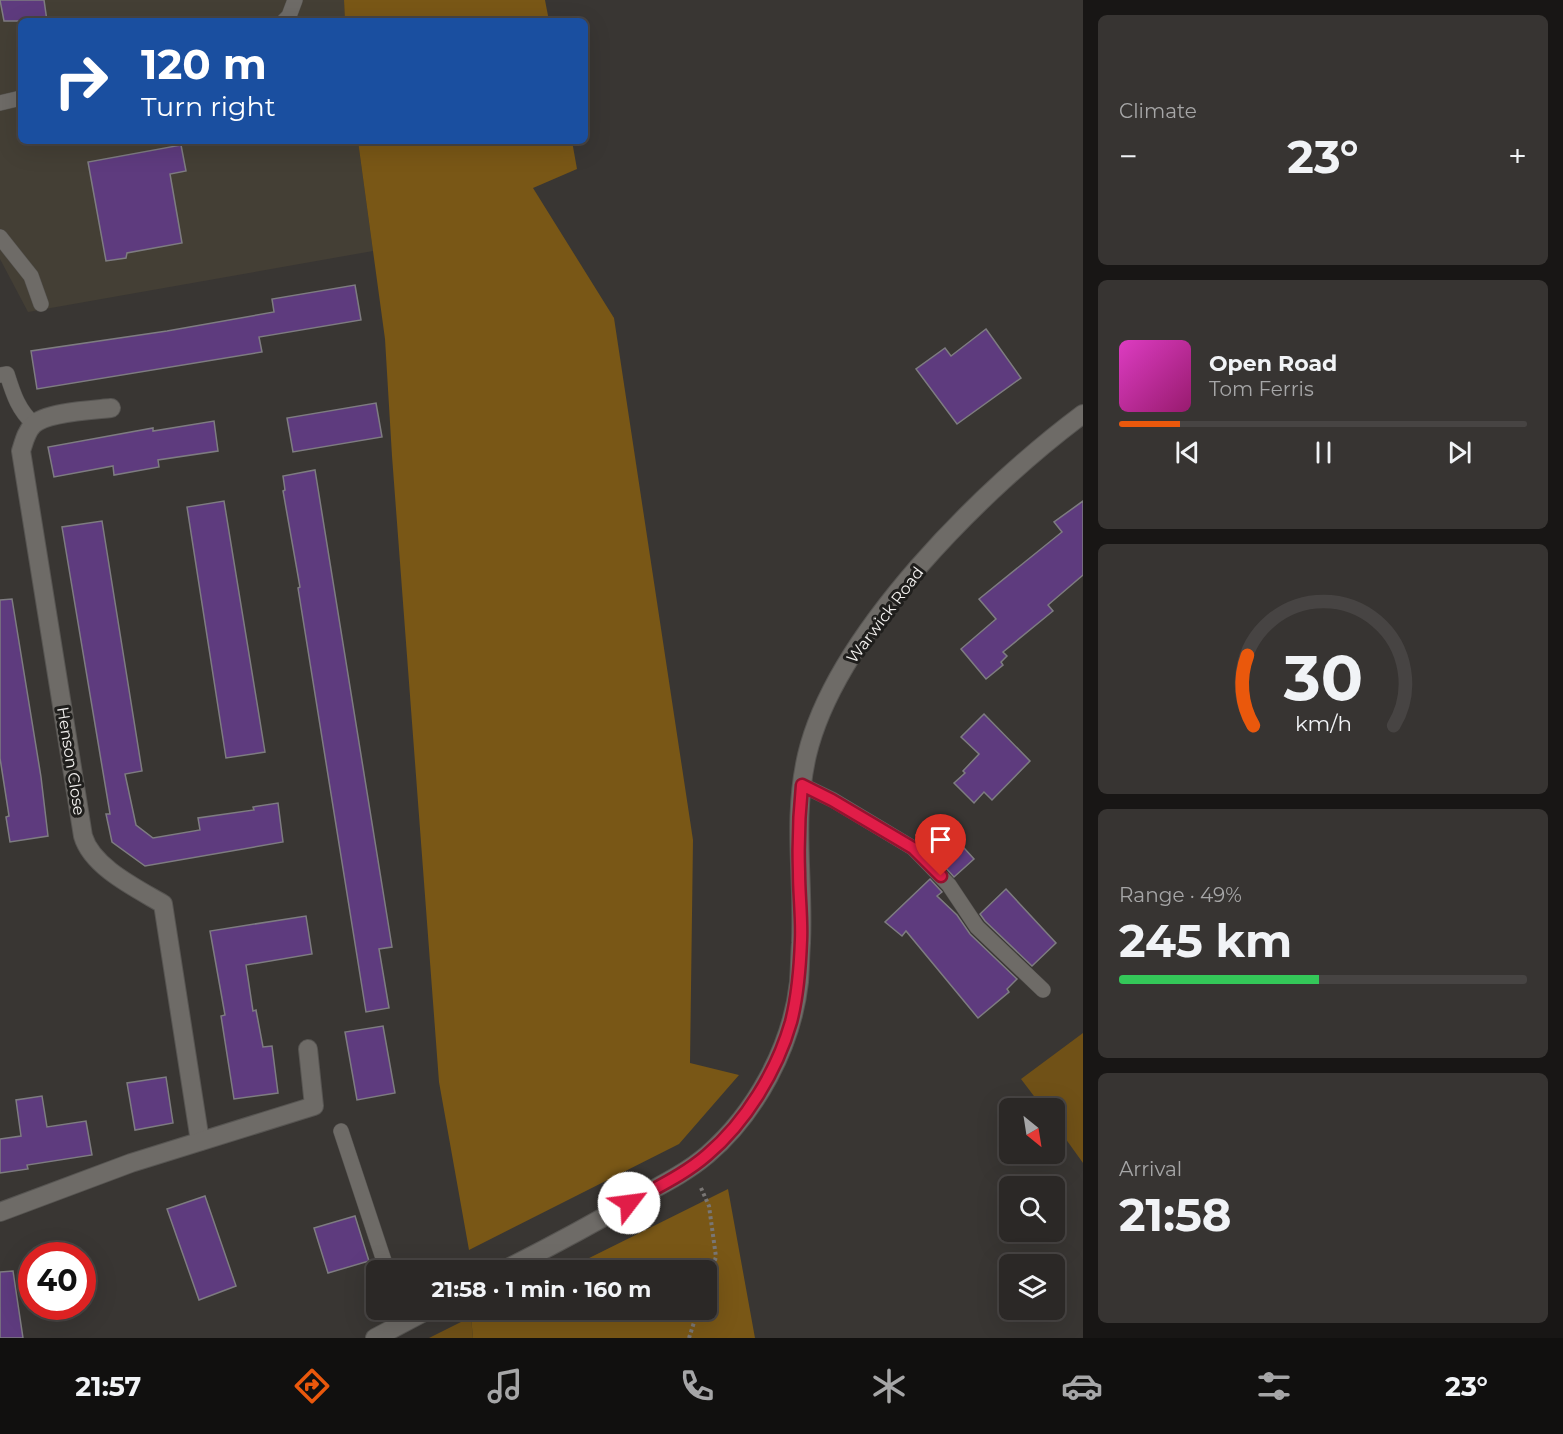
<!DOCTYPE html>
<html lang="en">
<head>
<meta charset="utf-8">
<style>
  :root { --surface:#2b2826; --page:#373432; --text:#f1f3f6; --muted:#a6a6a7; --line:#474443; --accent:#ea580c }
  body { margin:0; font-family:Montserrat,sans-serif; background:var(--page); color:var(--text); height:100vh; display:flex; flex-direction:column; font-size:22px; white-space:nowrap }
  * { box-sizing:border-box; margin:0 }
  p { font-size:20px; color:var(--muted) }
  .icon { flex:none; width:33px; height:33px; fill:none; stroke:currentColor; stroke-width:2; stroke-linecap:round; stroke-linejoin:round }
  .map { position:relative; flex:1; overflow:hidden }
  .sheet { display:flex; flex-direction:column; gap:15px; padding:15px; background:#181615; width:480px }
  .sheet>* { flex:none }
  .hud { position:absolute; left:18px; top:18px; width:570px; height:126px; border-radius:9px; box-shadow:0 6px 24px #0002,0 0 0 2px var(--line); background:#1a4fa0; color:#fff; overflow:hidden }
  .needle { width:39px; rotate:150deg }
  .buttons { position:absolute; left:999px; top:1098px; display:grid; gap:12px }
  .buttons a { display:grid; place-items:center; width:66px; height:66px; border-radius:9px; background:var(--surface); box-shadow:0 6px 24px #0002,0 0 0 2px var(--line); font-size:30px }
  .speed { position:absolute; left:18px; top:1242px; display:flex; gap:12px; font-size:30px; font-weight:700; text-align:center }
  .speed>* { display:grid; place-content:center; width:78px; height:78px; border-radius:50%; background:var(--surface); box-shadow:0 6px 24px #0002,0 0 0 2px var(--line); line-height:1 }
  .speed .limit { border:9px solid #d22; background:#fff; color:#111 }
  .pin { position:absolute; display:grid; place-items:center; width:51px; height:51px; color:#fff; margin:-62px -26px; border-radius:50% 50% 50% 0; rotate:-45deg; box-shadow:0 0 6px #0007 }
  .pin .icon { rotate:45deg }
  .me { position:absolute; width:66px; margin:-33px; rotate:60deg; stroke-linejoin:round; filter:drop-shadow(0 0 4px #0008) }
  .turn { display:flex; align-items:center; gap:21px; height:126px; padding:0 24px; font-size:27px }
  .turn .icon { width:78px; height:78px; stroke-width:2.5 }
  .turn b { display:block; font-size:42px; line-height:51px }
  .big { font-size:45px; font-weight:700; line-height:1.1 }
  .sheet .tile { flex:1; display:flex; flex-direction:column; justify-content:center; gap:9px; min-width:0; padding:0 21px; border-radius:9px; background:var(--page) }
  .sheet .dial { align-items:center; gap:0 }
  .dial svg { height:156px; overflow:visible; fill:none; stroke:var(--line); stroke-width:7; stroke-linecap:round; text-anchor:middle }
  .dial text { fill:var(--text); stroke:none }
  .song { display:flex; align-items:center; gap:18px }
  .cover { width:72px; height:72px; border-radius:9px; background:linear-gradient(135deg,hsl(310 70% 55%),hsl(320 70% 35%)) }
  .played { height:6px; border-radius:3px; background:linear-gradient(90deg,var(--accent) 15%,var(--line) 15%) }
  .keys { display:flex; justify-content:space-around; direction:ltr }
  .heat { display:flex; justify-content:space-between; align-items:center; font-size:33px; direction:ltr }
  .charge { height:9px; border-radius:4px; background:linear-gradient(90deg,#34c759 49%,var(--line) 0) }
  .trip { position:absolute; left:366px; top:1260px; width:351px; height:60px; border-radius:9px; background:var(--surface); box-shadow:0 6px 24px #0002,0 0 0 2px var(--line); font-weight:700; line-height:60px; text-align:center }
  .tab-bar { display:flex; height:96px; justify-content:space-around; align-items:center; background:#11100f; color:var(--muted) }
  .tab-bar .icon { width:42px; height:42px }
  .tab-bar .selected { color:var(--accent) }
  .tab-bar b { font-size:27px; color:var(--text) }
  main { display:flex; flex:1; min-height:0 }
  .map>svg:first-child { display:block }
  .built { fill:#443f35 }
  .green { fill:#705117 }
  .forest { fill:#795716 }
  .building { fill:#5e3b7e; stroke:#7e7c81; stroke-width:1.5 }
  .lines { fill:none; stroke-linecap:round; stroke-linejoin:round }
  .lane-casing { stroke:#575552; stroke-width:16 }
  .street-casing { stroke:#575552; stroke-width:20 }
  .secondary-casing { stroke:#575552; stroke-width:20 }
  .path { stroke:#797674; stroke-width:4; stroke-dasharray:3 3; stroke-linecap:butt }
  .lane { stroke:#6e6b67; stroke-width:15 }
  .street { stroke:#6e6b67; stroke-width:18 }
  .secondary { stroke:#6e6b67; stroke-width:18 }
  .route-casing { stroke:#92132f; stroke-width:15 }
  .route { stroke:#e11d48; stroke-width:10 }
  .labels { text-anchor:middle; dominant-baseline:central; stroke-width:6; stroke-linejoin:round; paint-order:stroke }
  .street-label { font-size:16px; fill:#f5f3f1; stroke:#1f1e1c }
</style>
</head>
<body>
<main>
<div class="map">
<svg width="1083" height="1338" viewBox="0 0 1083 1338">
  <rect width="100%" height="100%" fill="#393633"/>
  <!-- built -->
  <path class="built" d="M 0,0 L 344,0 L 345,21 L 21,21 L 21,141 L 358,141 L 373,251 L 28,312 L 0,259 Z"/>
  <!-- green -->
  <g class="green">
    <path d="M 1083,1033 L 1083,1163 L 1055,1124 L 1054,1108 L 1043,1108 L 1021,1079 Z"/>
    <path d="M 471,1317 L 473,1338 L 429,1338 Z"/>
  </g>
  <!-- forest -->
  <g class="forest">
    <path d="M 344,0 L 545,0 L 549,21 L 345,21 Z"/>
    <path d="M 358,141 L 572,141 L 577,169 L 533,188 L 614,318 L 693,840 L 690,1063 L 739,1075 L 679,1144 L 469,1250 L 439,1082 L 392,456 L 385,339 Z"/>
    <path d="M 728,1189 L 755,1338 L 473,1338 L 471,1317 L 487,1310 L 706,1310 L 706,1270 L 565,1270 Z"/>
  </g>
  <!-- building -->
  <g class="building">
    <path d="M 0,0 L 44,0 L 47,21 L 4,21 Z"/>
    <path d="M 181,145 L 186,171 L 170,174 L 182,243 L 127,253 L 126,258 L 106,261 L 88,162 Z"/>
    <path d="M 355,285 L 361,320 L 259,337 L 262,352 L 37,389 L 31,351 L 167,331 L 274,312 L 272,299 Z"/>
    <path d="M 986,329 L 1021,378 L 957,424 L 916,369 L 945,348 L 951,356 Z"/>
    <path d="M 376,403 L 382,437 L 293,452 L 287,418 Z"/>
    <path d="M 214,421 L 218,451 L 158,460 L 159,467 L 114,475 L 113,466 L 54,477 L 48,447 L 153,428 L 153,431 Z"/>
    <path d="M 315,470 L 392,947 L 379,949 L 389,1008 L 366,1012 L 298,588 L 300,587 L 283,491 L 285,490 L 283,476 Z"/>
    <path d="M 224,501 L 265,752 L 226,758 L 187,507 Z"/>
    <path d="M 1083,501 L 1083,575 L 1048,605 L 1053,611 L 1003,652 L 1007,656 L 1001,662 L 1003,665 L 986,679 L 961,649 L 996,619 L 979,599 L 1062,532 L 1054,522 Z"/>
    <path d="M 102,521 L 142,771 L 125,774 L 136,825 L 153,838 L 200,830 L 198,818 L 254,810 L 253,807 L 278,803 L 283,842 L 145,866 L 112,842 L 106,814 L 110,814 L 62,527 Z"/>
    <path d="M 12,599 L 41,777 L 48,836 L 10,842 L 6,817 L 9,816 L 0,758 L 0,600 Z"/>
    <path d="M 984,714 L 1030,761 L 992,800 L 984,792 L 974,803 L 954,783 L 965,773 L 963,771 L 979,754 L 961,737 Z"/>
    <path d="M 936,817 L 974,859 L 954,877 L 916,835 Z"/>
    <path d="M 930,879 L 942,892 L 937,896 L 957,915 L 970,934 L 1017,979 L 1007,989 L 1009,992 L 978,1018 L 906,931 L 902,936 L 885,922 Z"/>
    <path d="M 1006,889 L 1056,943 L 1032,966 L 985,921 L 980,914 Z"/>
    <path d="M 306,916 L 312,954 L 246,965 L 253,1011 L 256,1010 L 263,1047 L 272,1046 L 278,1093 L 234,1099 L 221,1016 L 225,1015 L 210,931 Z"/>
    <path d="M 383,1026 L 395,1093 L 357,1100 L 345,1032 Z"/>
    <path d="M 166,1077 L 173,1123 L 135,1130 L 127,1083 Z"/>
    <path d="M 42,1096 L 47,1127 L 86,1121 L 92,1155 L 27,1165 L 28,1169 L 0,1173 L 0,1139 L 21,1136 L 16,1100 Z"/>
    <path d="M 205,1196 L 236,1286 L 199,1300 L 167,1209 Z"/>
    <path d="M 355,1216 L 369,1261 L 328,1273 L 314,1228 Z"/>
    <path d="M 13,1271 L 23,1338 L 0,1338 L 0,1272 Z"/>
  </g>
  <g class="lines">
    <defs>
      <g id="lane">
        <path d="M 284,21 L 289,16 L 295,0"/>
        <path d="M 0,103 L 21,98"/>
        <path d="M 0,237 L 31,276 L 41,304"/>
        <path d="M 0,375 L 7,374 C 13,393 18,410 34,424"/>
        <path d="M 802,785 L 833,800 L 913,848 L 949,885 L 977,927 L 1043,990"/>
        <path d="M 341,1131 L 387,1270"/>
      </g>
      <g id="street">
        <path d="M 111,408 C 92,410 45,412 33,425 C 26,432 24,442 21,451 L 83,836 C 92,867 136,888 163,904 L 200,1141"/>
        <path d="M 0,1212 L 131,1163 L 314,1106 L 308,1049"/>
      </g>
      <g id="secondary">
        <path d="M 504,1270 C 550,1247 596,1222 641,1196 C 663,1184 687,1172 707,1155 C 756,1113 792,1046 799,982 C 800,969 800,956 801,943 C 804,878 792,820 807,755 C 836,633 985,487 1083,414"/>
        <path d="M 375,1338 L 428,1310"/>
      </g>
    </defs>
    <!-- lane casing -->
    <use href="#lane" class="lane-casing"/>
    <!-- street casing -->
    <use href="#street" class="street-casing"/>
    <!-- secondary casing -->
    <use href="#secondary" class="secondary-casing"/>
    <!-- path -->
    <g class="path">
      <path d="M 701,1188 L 709,1206 L 716,1257 L 706,1284"/>
      <path d="M 467,1270 L 484,1261"/>
      <path d="M 689,1338 L 698,1310"/>
    </g>
    <!-- lane -->
    <use href="#lane" class="lane"/>
    <!-- street -->
    <use href="#street" class="street"/>
    <!-- secondary -->
    <use href="#secondary" class="secondary"/>
  </g>
  <g class="lines">
    <defs>
      <path id="route" d="M 629,1203 C 655,1188 684,1175 707,1155 C 746,1122 777,1071 791,1022 C 798,995 800,968 801,940 C 802,918 799,895 799,872 C 798,843 799,814 802,785 L 832,800 L 913,848 L 941,876"/>
    </defs>
    <!-- route casing -->
    <use href="#route" class="route-casing"/>
    <!-- route -->
    <use href="#route" class="route"/>
  </g>
  <g class="labels">
    <!-- street labels -->
    <g class="street-label">
      <text transform="translate(885 615) rotate(-53)">Warwick Road</text>
      <text transform="translate(71 761) rotate(81)">Henson Close</text>
    </g>
  </g>
</svg>
<div class="buttons">
<a><svg class="needle" viewBox="-14 -14 28 28"><path d="M0-13l5 13h-10z" fill="#e53935"/><path d="M0 13l5-13h-10z" fill="#a6a6a7"/></svg></a>
<a><svg class="icon" aria-label="search" viewBox="0 0 24 24"><circle cx="10" cy="10" r="6"/><path d="M15 15l6 6"/></svg></a>
<a><svg class="icon" aria-label="layers" viewBox="0 0 24 24"><path d="M12 4l9 5-9 5-9-5zM3 14l9 5 9-5"/></svg></a>
</div>
<div class="speed"><div class="limit">40</div></div>
<div class="pin" style="left:941px;top:876px;background:#d93025"><svg class="icon" aria-label="arrive" viewBox="0 0 24 24"><path d="M6 21V4h12l-3 4 3 4H6"/></svg></div>
<svg class="me" style="left:629px;top:1203px" viewBox="-20 -20 40 40"><circle r="19" fill="#fff"/><path d="M0-13L10 11 0 6-10 11z" fill="#e11d48"/></svg>
<div class="trip">21:58 · 1 min · 160 m</div>
<div class="hud">
<div class="turn"><svg class="icon" aria-label="right" viewBox="0 0 24 24"><path d="M7 20v-9h11M14 6l5 5-5 5"/></svg><div><b>120 m</b>Turn right</div></div>
</div>
</div>
<section class="sheet">
<div class="tile"><p>Climate</p>
<div class="heat"><a>−</a><b class="big">23°</b><a>+</a></div>
</div>
<div class="tile">
<div class="song"><i class="cover"></i><div><b>Open Road</b><p>Tom Ferris</p></div></div>
<div class="played"></div>
<div class="keys"><svg class="icon" aria-label="previous" viewBox="0 0 24 24"><path d="M18 5L8 12l10 7zM5 5v14"/></svg><svg class="icon" aria-label="pause" viewBox="0 0 24 24"><path d="M8 5v14M16 5v14"/></svg><svg class="icon" aria-label="next" viewBox="0 0 24 24"><path d="M6 5l10 7-10 7zM19 5v14"/></svg></div>
</div>
<div class="tile dial"><svg viewBox="0 0 100 80">
<path d="M14 69A42 42 0 1 1 86 69"/>
<path d="M14 69A42 42 0 0 1 11 33" stroke="#ea580c"/>
<text x="50" y="56" font-size="32" font-weight="700">30</text>
<text x="50" y="72" font-size="11">km/h</text>
</svg></div>
<div class="tile"><p>Range · 49%</p><b class="big">245 km</b><div class="charge"></div></div>
<div class="tile"><p>Arrival</p><b class="big">21:58</b></div>
</section>
</main>
<nav class="tab-bar">
<b>21:57</b>
<svg class="icon selected" aria-label="directions" viewBox="0 0 24 24"><path d="M12 3l9 9-9 9-9-9zM9 14v-3h6M13 9l2 2-2 2"/></svg>
<svg class="icon" aria-label="music" viewBox="0 0 24 24"><path d="M9 18V5l10-2v13"/><circle cx="6" cy="18" r="3"/><circle cx="16" cy="16" r="3"/></svg>
<svg class="icon" aria-label="phone" viewBox="0 0 24 24"><path d="M5 4h4l2 5-3 2q2 4 5 5l2-3 5 2v4C11 20 4 13 5 4z"/></svg>
<svg class="icon" aria-label="climate" viewBox="0 0 24 24"><path d="M12 3v18M4 7l16 10M4 17L20 7"/></svg>
<svg class="icon" aria-label="car" viewBox="0 0 24 24"><path d="M5 17H2v-5l4-1 3-4h7l3 4 3 1v5h-3M9 17h6M6 11h13"/><circle cx="7" cy="17" r="2"/><circle cx="17" cy="17" r="2"/></svg>
<svg class="icon" aria-label="filters" viewBox="0 0 24 24"><path d="M4 7h16M4 17h16"/><circle cx="9" cy="7" r="2"/><circle cx="15" cy="17" r="2"/></svg>
<b>23°</b>
</nav>
</body>
</html>
